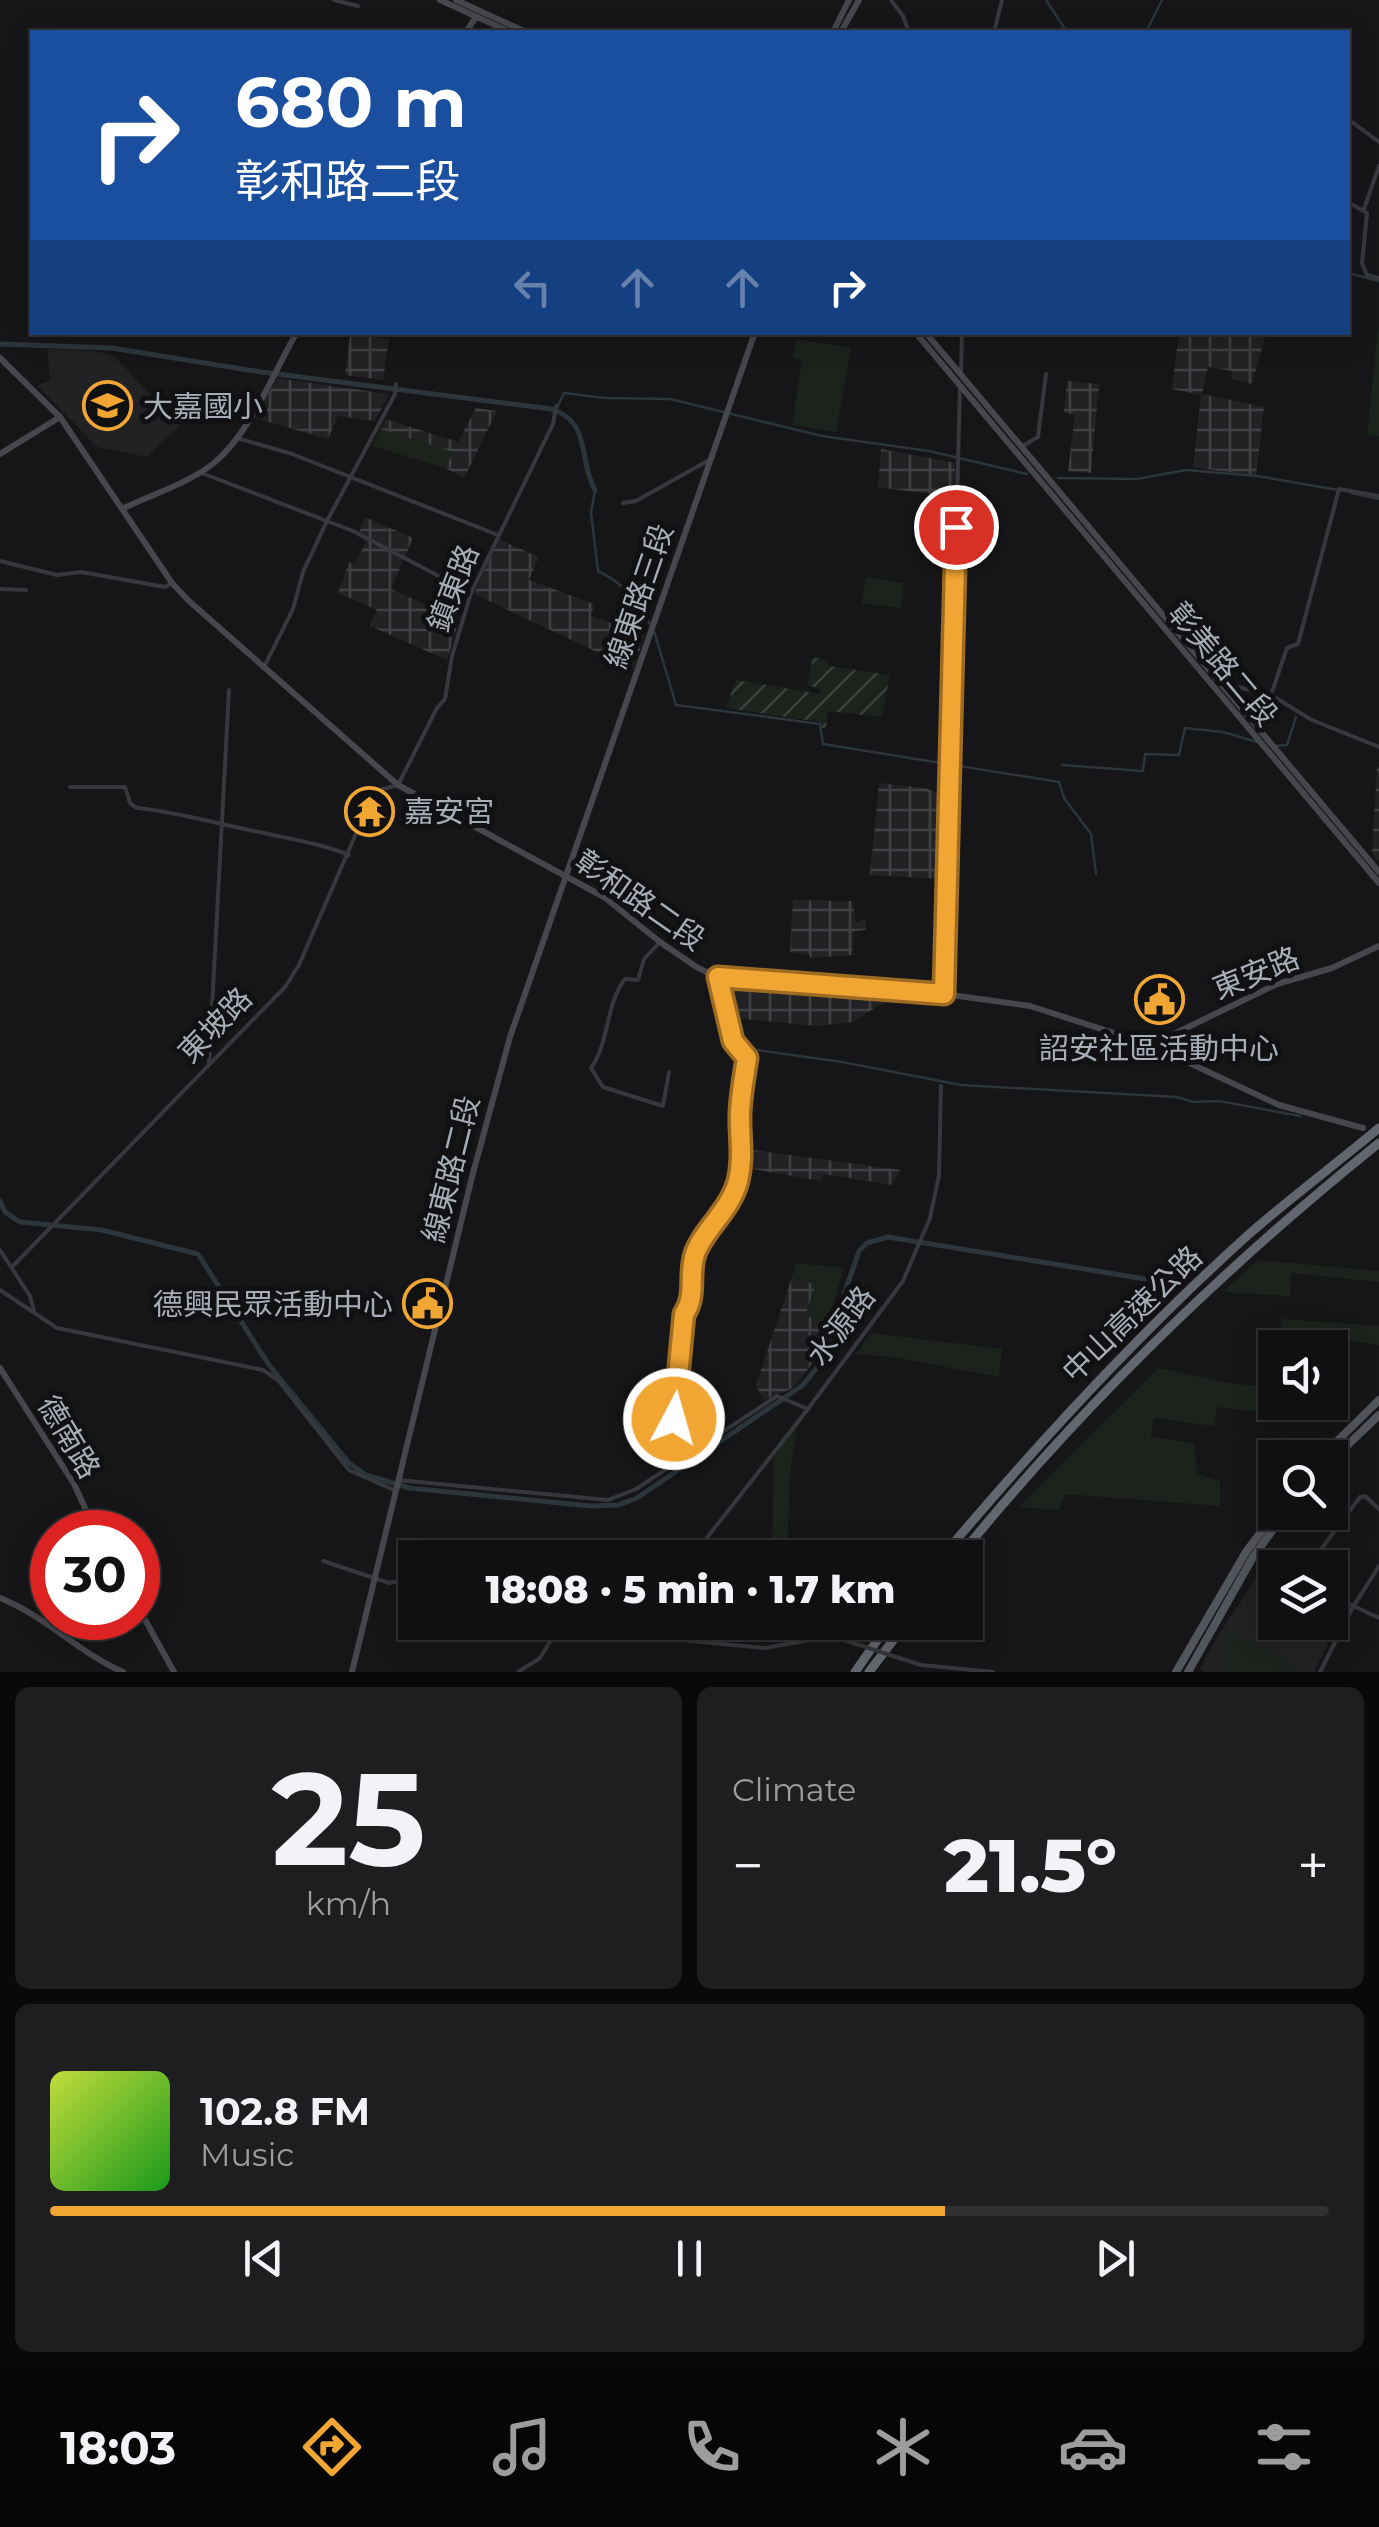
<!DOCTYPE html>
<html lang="en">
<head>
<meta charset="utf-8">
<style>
  :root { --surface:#101012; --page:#1e1e20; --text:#f1f3f6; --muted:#9c9d9f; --line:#303032; --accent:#f1a634 }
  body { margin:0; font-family:Montserrat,"Noto Sans TC",sans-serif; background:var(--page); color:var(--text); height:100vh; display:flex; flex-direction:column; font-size:38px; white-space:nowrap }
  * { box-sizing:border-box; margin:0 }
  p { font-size:32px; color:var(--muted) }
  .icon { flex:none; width:55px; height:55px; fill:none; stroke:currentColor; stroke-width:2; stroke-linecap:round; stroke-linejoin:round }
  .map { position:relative; height:1672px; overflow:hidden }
  .panel { display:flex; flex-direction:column; gap:15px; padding:15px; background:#09090a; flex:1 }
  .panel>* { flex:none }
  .top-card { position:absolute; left:30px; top:30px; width:1320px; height:305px; border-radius:0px; box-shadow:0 5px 25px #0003,0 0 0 2px var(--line); background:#1a4fa0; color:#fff; overflow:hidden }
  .controls { position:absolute; left:1258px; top:1330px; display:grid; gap:20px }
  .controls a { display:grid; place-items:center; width:90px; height:90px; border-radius:0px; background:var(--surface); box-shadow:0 5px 25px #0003,0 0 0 2px var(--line); font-size:50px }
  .speed { position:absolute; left:30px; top:1510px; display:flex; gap:20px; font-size:50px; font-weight:700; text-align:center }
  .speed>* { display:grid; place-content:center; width:130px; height:130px; border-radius:50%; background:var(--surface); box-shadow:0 5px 25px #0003,0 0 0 2px var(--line); line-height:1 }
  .speed .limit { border:15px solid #d22; background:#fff; color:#111 }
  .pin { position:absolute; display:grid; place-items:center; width:85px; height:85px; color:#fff; margin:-42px; border:5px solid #fff; border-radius:50%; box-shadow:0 2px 10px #0007 }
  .me { position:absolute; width:110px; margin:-55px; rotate:6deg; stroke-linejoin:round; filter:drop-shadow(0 0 8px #0008) }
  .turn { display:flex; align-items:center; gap:35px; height:210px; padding:0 40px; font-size:45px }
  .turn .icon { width:130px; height:130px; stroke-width:2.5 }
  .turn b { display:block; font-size:70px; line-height:85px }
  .lanes { display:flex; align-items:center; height:95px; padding:0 40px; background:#0003; justify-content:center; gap:50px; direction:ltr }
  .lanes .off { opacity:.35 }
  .big { font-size:75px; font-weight:800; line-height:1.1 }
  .panel .card { flex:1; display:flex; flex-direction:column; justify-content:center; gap:15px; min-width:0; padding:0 35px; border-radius:15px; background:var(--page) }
  .panel .dial { align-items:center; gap:0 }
  .dial b { font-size:130px; line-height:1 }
  .song { display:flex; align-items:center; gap:30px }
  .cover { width:120px; height:120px; border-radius:15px; background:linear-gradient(135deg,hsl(70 70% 55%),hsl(120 70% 35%)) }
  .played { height:10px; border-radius:5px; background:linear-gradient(90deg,var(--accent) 70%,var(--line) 70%) }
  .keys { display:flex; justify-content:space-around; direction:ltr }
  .heat { display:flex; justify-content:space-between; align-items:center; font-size:55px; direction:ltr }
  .panel .tiles { flex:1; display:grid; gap:15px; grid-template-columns:1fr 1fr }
  .card:last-child { grid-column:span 2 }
  .trip { position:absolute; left:398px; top:1540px; width:585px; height:100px; border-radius:0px; background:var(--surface); box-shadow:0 5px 25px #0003,0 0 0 2px var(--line); font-weight:800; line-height:100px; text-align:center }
  .menu { display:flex; height:160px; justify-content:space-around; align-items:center; background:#060607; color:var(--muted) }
  .menu .icon { width:70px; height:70px }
  .menu .active { color:var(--accent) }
  .menu b { font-size:45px; color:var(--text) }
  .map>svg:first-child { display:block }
  .built { fill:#222225 }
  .industrial { fill:url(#industrial-grid) }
  .green { fill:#1c231c }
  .forest { fill:url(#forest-firs) }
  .garden { fill:url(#garden-furrows) }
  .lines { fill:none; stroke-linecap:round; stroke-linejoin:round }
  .stream { stroke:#2c353c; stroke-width:2.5 }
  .canal { stroke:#2c353c; stroke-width:5 }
  .street { stroke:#37383d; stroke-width:4 }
  .secondary { stroke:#45474d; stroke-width:6 }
  .primary { stroke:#53555c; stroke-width:8 }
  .highway { stroke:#63666e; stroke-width:9 }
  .street-bridge { stroke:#37383d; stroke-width:4 }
  .route-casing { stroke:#9d6c22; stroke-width:25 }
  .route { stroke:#f1a634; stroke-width:18 }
  .labels { text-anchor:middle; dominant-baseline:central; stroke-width:10; stroke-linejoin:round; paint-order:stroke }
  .poi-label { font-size:30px; fill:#a8aeb8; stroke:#111113; text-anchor:start }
  .street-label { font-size:30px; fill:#a8aeb8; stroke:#111113 }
</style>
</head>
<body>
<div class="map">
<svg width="1379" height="1672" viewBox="0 0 1379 1672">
  <defs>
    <pattern id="industrial-grid" width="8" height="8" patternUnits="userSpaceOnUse" patternTransform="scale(2.5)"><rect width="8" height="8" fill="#222225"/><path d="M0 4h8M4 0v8" fill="none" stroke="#3f4043"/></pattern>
    <pattern id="forest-firs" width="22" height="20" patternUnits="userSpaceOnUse" patternTransform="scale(2.5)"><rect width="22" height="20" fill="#1c231c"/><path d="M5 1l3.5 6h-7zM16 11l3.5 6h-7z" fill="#3a403b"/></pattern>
    <pattern id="garden-furrows" width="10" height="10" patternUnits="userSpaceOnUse" patternTransform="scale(2.5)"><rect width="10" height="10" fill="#1c231c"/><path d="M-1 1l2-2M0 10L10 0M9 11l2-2" fill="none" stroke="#3a403b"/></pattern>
  </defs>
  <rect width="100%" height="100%" fill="#161618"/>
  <!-- built -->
  <g class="built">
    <path d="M 47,349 L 95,351 L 114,356 L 180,426 L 147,457 L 97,447 L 37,385 L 50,381 Z"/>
    <path d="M 1261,1571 L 1275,1578 L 1275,1622 L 1323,1623 L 1328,1644 L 1314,1672 L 1206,1672 L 1200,1669 L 1216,1639 Z"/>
  </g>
  <!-- industrial -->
  <g class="industrial">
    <path d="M 1179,333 L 1266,333 L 1252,384 L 1232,379 L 1232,371 L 1208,367 L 1202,394 L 1264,407 L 1256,476 L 1193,467 L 1201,395 L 1172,389 Z"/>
    <path d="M 350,335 L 389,339 L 383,380 L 345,375 Z"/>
    <path d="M 277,378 L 388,394 L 389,394 L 375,421 L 338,416 L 328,439 L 255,418 Z"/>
    <path d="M 1067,381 L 1099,384 L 1091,473 L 1068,471 L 1075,415 L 1064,412 Z"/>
    <path d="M 476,408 L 497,411 L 464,478 L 445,468 L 453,453 L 380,429 L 386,419 L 458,442 Z"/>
    <path d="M 881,449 L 955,463 L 954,501 L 938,500 L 938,495 L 878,487 Z"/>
    <path d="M 365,517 L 413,538 L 391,589 L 459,620 L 447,660 L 370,626 L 377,610 L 338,593 L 349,562 L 354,564 L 367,541 L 358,536 Z"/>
    <path d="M 498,539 L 539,557 L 529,580 L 594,604 L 591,616 L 645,635 L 633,669 L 474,594 Z"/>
    <path d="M 1377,767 L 1379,767 L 1379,861 L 1372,854 Z"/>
    <path d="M 879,783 L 926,788 L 946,798 L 943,879 L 870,875 Z"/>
    <path d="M 793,900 L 852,901 L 856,922 L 866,919 L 866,930 L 854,931 L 852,955 L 810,958 L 810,955 L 790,952 Z"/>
    <path d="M 722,980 L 904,994 L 878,1006 L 853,1022 L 818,1026 L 732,1018 Z"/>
    <path d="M 746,1149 L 901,1170 L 892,1185 L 823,1174 L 821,1181 L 746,1168 Z"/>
    <path d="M 792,1277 L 816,1285 L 805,1316 L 828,1321 L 815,1359 L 801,1379 L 791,1389 L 764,1400 L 756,1385 Z"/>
  </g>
  <!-- green -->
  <g class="green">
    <path d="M 797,339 L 851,348 L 836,432 L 792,425 L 802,360 L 793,358 Z"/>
    <path d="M 380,429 L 453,452 L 445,468 L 372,446 Z"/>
    <path d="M 866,577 L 904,583 L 901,608 L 862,603 Z"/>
    <path d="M 1258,1260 L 1379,1271 L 1379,1282 L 1291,1273 L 1290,1296 L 1223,1292 Z"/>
    <path d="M 796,1263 L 844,1268 L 828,1321 L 805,1316 L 816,1285 L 792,1277 Z"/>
    <path d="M 1282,1319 L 1379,1326 L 1379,1345 L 1281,1331 Z"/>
    <path d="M 871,1333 L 1002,1349 L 999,1377 L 893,1357 L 856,1354 Z"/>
    <path d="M 1159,1368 L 1229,1383 L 1275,1388 L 1275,1402 L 1284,1403 L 1282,1415 L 1217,1407 L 1214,1426 L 1154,1418 L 1151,1437 L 1194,1443 L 1197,1474 L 1220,1481 L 1220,1506 L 1065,1494 L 1059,1510 L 1019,1507 Z"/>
    <path d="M 798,1423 L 791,1464 L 787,1545 L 772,1544 L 774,1453 Z"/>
    <path d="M 1225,1630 L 1295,1664 L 1292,1670 L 1230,1671 C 1221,1661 1221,1650 1231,1641 L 1222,1636 Z"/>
  </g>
  <!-- forest -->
  <path class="forest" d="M 1378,329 L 1379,329 L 1379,436 L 1367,435 Z"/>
  <!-- garden -->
  <path class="garden" d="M 813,657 L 825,660 L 830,666 L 890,675 L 882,717 L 828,711 L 826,728 L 822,728 L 821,722 L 726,708 L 736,680 L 820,694 L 820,689 L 807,685 Z"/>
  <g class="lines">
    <!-- stream -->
    <g class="stream">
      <path d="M 1046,0 L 1067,32"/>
      <path d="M 1146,32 L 1162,0"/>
      <path d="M 1348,273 L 1379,281"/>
      <path d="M 557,408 L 564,393 L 605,398 L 670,399 L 822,436 L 929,451 L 1027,474"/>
      <path d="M 1058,478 L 1137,479 L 1186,470 L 1257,476 L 1338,490"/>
      <path d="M 595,490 L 591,513 L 598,571 C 621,582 639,601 650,624"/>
      <path d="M 1351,493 L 1379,499"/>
      <path d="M 654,631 L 676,705 L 820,724 L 823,744 L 1059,782 L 1064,798 L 1091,834 L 1096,874"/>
      <path d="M 1275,746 L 1287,745 L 1296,717"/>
      <path d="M 1062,765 L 1143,771 L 1145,754 L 1179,755 L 1185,728 L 1223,732 L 1257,742"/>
      <path d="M 750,1049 L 842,1062 L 961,1085 L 1177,1097 L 1193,1102 L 1219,1101 L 1300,1116"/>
    </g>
    <!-- canal -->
    <g class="canal">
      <path d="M 0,344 L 112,348 L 261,372 L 552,409 C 592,423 578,460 595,490"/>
      <path d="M 0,1201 L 5,1212 L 20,1222 L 102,1230 L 198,1254 L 269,1365 L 349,1463 L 366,1475 L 409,1488 L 591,1506 L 618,1505 L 637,1498 L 803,1385 L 820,1364 L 859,1251 L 867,1243 L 888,1237 L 1170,1283"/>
    </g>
    <!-- street -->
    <g class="street">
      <path d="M 334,0 L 358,6"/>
      <path d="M 891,0 L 903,16 L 909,32"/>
      <path d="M 994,32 L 1002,0"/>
      <path d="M 1348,119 L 1379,142"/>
      <path d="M 1348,202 L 1367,213 L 1362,263 L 1367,275 L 1379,278"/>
      <path d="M 1364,209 L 1379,166"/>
      <path d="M 961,373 L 962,332"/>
      <path d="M 237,438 L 292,454 L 498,535"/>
      <path d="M 1021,447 L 1038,437 L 1046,374"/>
      <path d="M 199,472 L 353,531 L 471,593"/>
      <path d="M 623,503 L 636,501 L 711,459"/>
      <path d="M 0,561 L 57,575 L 81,572 L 165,587 L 170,584"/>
      <path d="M 0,589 L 26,590"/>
      <path d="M 264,667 L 293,609 L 303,572 L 327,521 L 395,394 L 396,384"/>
      <path d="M 1221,683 L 1271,695 L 1312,720 L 1379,747"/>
      <path d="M 1271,695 L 1287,648 L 1298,644 L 1339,489 L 1379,496"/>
      <path d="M 70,787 L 125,787 L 130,803 L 137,808 C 179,812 217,824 259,832 C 290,839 319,843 349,855"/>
      <path d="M 660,942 L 644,959 L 638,980 L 625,979 C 605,1005 610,1041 591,1068 L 603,1087 L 663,1106 L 669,1072"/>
      <path d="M 944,992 L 960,387"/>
      <path d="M 209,1064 L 229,690"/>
      <path d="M 0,1250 L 30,1296 L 34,1311"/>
      <path d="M 12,1267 L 285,987 L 299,965 L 371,799 L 383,789 L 398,785 L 437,708 L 445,699 L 452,656 L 471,593 L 553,424 L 556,406"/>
      <path d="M 0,1290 L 57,1328 L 263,1370 L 278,1380 L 349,1470 L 396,1491"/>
      <path d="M 691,1454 L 672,1412 L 684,1314 L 690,1307 L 697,1248 L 727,1207 L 738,1182 L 743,1150 L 740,1088 L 747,1058 L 733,1041 L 718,977"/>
      <path d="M 398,1480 L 608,1500 L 636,1489 L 777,1396 L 808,1409"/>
      <path d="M 1252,1557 L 1275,1568"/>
      <path d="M 691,1558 L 808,1409 L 903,1281 L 930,1218 L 939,1175 L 941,1086"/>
      <path d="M 323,1561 L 389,1583 L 404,1580 L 415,1584"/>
      <path d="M 1307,1568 L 1360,1497 L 1365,1496 L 1379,1509"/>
      <path d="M 1330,1595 L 1379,1618"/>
      <path d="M 631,1635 L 634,1622"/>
      <path d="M 518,1672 L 540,1658 L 561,1624 L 631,1635 L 733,1645"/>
      <path d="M 1320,1672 L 1353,1607 L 1379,1566"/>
    </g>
    <!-- secondary -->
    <g class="secondary">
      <path d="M 440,0 L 510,32"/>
      <path d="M 456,0 L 526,32"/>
      <path d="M 466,32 L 476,17"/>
      <path d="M 833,32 L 849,0"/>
      <path d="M 841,32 L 859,0"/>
      <path d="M 915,332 L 1379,883"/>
      <path d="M 925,332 L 1379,872"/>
      <path d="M 0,358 L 60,417 L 172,583 L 189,601 L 398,785 L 604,897 L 660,942 L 698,968 L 718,977 L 944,994 L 1030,1006 L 1151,1045 L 1279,1105 L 1363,1128"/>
      <path d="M 0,454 L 60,417"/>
      <path d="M 124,508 C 153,494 189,483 214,463 C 252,431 272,375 297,332"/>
      <path d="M 1151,1045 L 1277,984 L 1332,968 L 1379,946"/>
      <path d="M 0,1368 L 74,1484 L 96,1532"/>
      <path d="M 0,1598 C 44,1615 79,1653 123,1672"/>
      <path d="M 138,1607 L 174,1672"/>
      <path d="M 352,1672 L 472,1177 L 510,1037 L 755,332"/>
    </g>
    <!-- primary -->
    <g class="primary">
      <path d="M 1320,1458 L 1379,1400"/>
      <path d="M 1330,1462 L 1379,1415"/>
      <path d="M 1176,1672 L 1246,1552 L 1276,1512"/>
      <path d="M 1188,1672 L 1253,1557 L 1286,1512"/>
    </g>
    <!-- highway -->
    <g class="highway">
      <path d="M 941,1558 C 1037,1444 1137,1335 1248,1235 C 1290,1198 1336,1164 1379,1128"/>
      <path d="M 958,1558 C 1083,1404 1225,1267 1379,1143"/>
      <path d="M 855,1672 L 890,1622"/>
      <path d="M 869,1672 L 907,1622"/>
    </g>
    <!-- street-bridge -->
    <path class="street-bridge" d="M 734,1645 L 765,1648 L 826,1637 L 844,1640 L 921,1665 L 993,1672"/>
  </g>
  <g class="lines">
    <defs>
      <path id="route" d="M 674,1419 L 684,1314 C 697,1296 688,1274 695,1254 C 703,1230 730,1211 738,1181 C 744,1157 739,1136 740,1112 C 741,1093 744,1077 747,1058 L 733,1041 L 718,977 L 944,994 L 956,527"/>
    </defs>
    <!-- route casing -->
    <use href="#route" class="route-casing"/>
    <!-- route -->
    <use href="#route" class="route"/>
  </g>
  <!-- icons -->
  <defs>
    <symbol id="school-ring" viewBox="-11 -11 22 22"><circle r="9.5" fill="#111113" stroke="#f1a634" stroke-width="1.5"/><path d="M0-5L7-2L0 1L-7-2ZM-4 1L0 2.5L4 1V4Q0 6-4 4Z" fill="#f1a634"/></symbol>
    <symbol id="temple-ring" viewBox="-11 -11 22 22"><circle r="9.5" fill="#111113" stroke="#f1a634" stroke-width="1.5"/><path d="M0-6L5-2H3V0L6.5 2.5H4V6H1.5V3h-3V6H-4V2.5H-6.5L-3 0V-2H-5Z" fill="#f1a634"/></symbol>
    <symbol id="civic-ring" viewBox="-11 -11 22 22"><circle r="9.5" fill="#111113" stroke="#f1a634" stroke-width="1.5"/><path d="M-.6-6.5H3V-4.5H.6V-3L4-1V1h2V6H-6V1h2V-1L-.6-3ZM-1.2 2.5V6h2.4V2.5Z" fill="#f1a634"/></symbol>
  </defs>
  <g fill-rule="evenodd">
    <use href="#school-ring" x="80" y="378" width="55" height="55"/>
    <use href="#temple-ring" x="342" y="784" width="55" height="55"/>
    <use href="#civic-ring" x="1132" y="972" width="55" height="55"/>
    <use href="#civic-ring" x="400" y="1276" width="55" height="55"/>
  </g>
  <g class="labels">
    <!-- poi labels -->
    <g class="poi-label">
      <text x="143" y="406">大嘉國小</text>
      <text x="404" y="811">嘉安宮</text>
      <text x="1159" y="1048" text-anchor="middle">詔安社區活動中心</text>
      <text x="393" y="1304" text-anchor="end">德興民眾活動中心</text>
    </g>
    <!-- street labels -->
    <g class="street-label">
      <text transform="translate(453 588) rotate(-69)">鎮東路</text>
      <text transform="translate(639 596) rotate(-71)">線東路三段</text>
      <text transform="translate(1223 664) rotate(50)">彰美路二段</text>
      <text transform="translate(640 900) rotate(35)">彰和路二段</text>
      <text transform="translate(1256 973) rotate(-22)">東安路</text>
      <text transform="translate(215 1025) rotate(-46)">東坡路</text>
      <text transform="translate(451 1169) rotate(-76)">線東路二段</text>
      <text transform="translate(1132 1314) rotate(-44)">中山高速公路</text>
      <text transform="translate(841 1326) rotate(-53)">水源路</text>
      <text transform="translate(69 1437) rotate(59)">德南路</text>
    </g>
  </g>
</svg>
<div class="controls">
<a><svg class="icon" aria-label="sound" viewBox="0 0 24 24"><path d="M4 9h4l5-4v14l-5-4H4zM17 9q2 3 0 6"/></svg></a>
<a><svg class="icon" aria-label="search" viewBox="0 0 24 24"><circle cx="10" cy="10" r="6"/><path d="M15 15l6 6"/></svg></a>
<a><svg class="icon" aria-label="layers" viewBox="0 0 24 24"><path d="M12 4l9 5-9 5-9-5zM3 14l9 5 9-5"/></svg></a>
</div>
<div class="speed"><div class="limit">30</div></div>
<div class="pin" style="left:956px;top:527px;background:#d93025"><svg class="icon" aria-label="arrive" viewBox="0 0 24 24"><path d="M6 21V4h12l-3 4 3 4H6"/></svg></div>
<svg class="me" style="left:674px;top:1419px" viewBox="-20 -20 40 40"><circle r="17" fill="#f1a634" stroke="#fff" stroke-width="3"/><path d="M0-11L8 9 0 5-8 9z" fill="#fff"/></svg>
<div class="trip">18:08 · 5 min · 1.7 km</div>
<div class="top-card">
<div class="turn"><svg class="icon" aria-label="right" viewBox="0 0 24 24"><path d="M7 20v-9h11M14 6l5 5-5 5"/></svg><div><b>680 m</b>彰和路二段</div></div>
<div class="lanes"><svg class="icon off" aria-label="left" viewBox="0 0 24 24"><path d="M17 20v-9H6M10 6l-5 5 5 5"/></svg><svg class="icon off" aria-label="ahead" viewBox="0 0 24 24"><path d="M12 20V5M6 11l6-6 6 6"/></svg><svg class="icon off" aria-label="ahead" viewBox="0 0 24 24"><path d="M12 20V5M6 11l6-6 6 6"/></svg><svg class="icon" aria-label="right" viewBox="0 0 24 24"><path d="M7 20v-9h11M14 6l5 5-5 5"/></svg></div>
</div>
</div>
<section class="panel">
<div class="tiles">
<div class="card dial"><b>25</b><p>km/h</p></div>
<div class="card"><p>Climate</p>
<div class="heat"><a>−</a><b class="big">21.5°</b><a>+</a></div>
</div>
<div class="card">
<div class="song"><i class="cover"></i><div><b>102.8 FM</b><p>Music</p></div></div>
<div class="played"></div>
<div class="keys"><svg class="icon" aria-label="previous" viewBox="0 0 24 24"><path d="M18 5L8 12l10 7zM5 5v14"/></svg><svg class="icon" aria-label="pause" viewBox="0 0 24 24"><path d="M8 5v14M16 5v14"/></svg><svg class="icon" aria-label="next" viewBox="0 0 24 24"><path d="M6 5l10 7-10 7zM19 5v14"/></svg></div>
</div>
</div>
</section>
<nav class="menu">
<b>18:03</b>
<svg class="icon active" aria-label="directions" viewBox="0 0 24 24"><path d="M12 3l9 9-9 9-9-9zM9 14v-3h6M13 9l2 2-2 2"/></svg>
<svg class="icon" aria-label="music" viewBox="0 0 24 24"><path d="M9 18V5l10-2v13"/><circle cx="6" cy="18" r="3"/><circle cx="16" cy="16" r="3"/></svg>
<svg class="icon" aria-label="phone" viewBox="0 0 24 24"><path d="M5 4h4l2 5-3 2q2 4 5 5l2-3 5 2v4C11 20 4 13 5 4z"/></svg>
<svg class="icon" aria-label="climate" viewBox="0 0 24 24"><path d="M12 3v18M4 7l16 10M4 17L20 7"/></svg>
<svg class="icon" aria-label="car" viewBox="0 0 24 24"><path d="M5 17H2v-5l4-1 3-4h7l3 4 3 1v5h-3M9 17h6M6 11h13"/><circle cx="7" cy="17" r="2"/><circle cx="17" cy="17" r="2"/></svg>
<svg class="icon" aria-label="filters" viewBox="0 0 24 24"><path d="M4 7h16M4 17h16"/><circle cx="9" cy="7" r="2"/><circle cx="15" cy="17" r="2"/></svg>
</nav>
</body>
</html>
